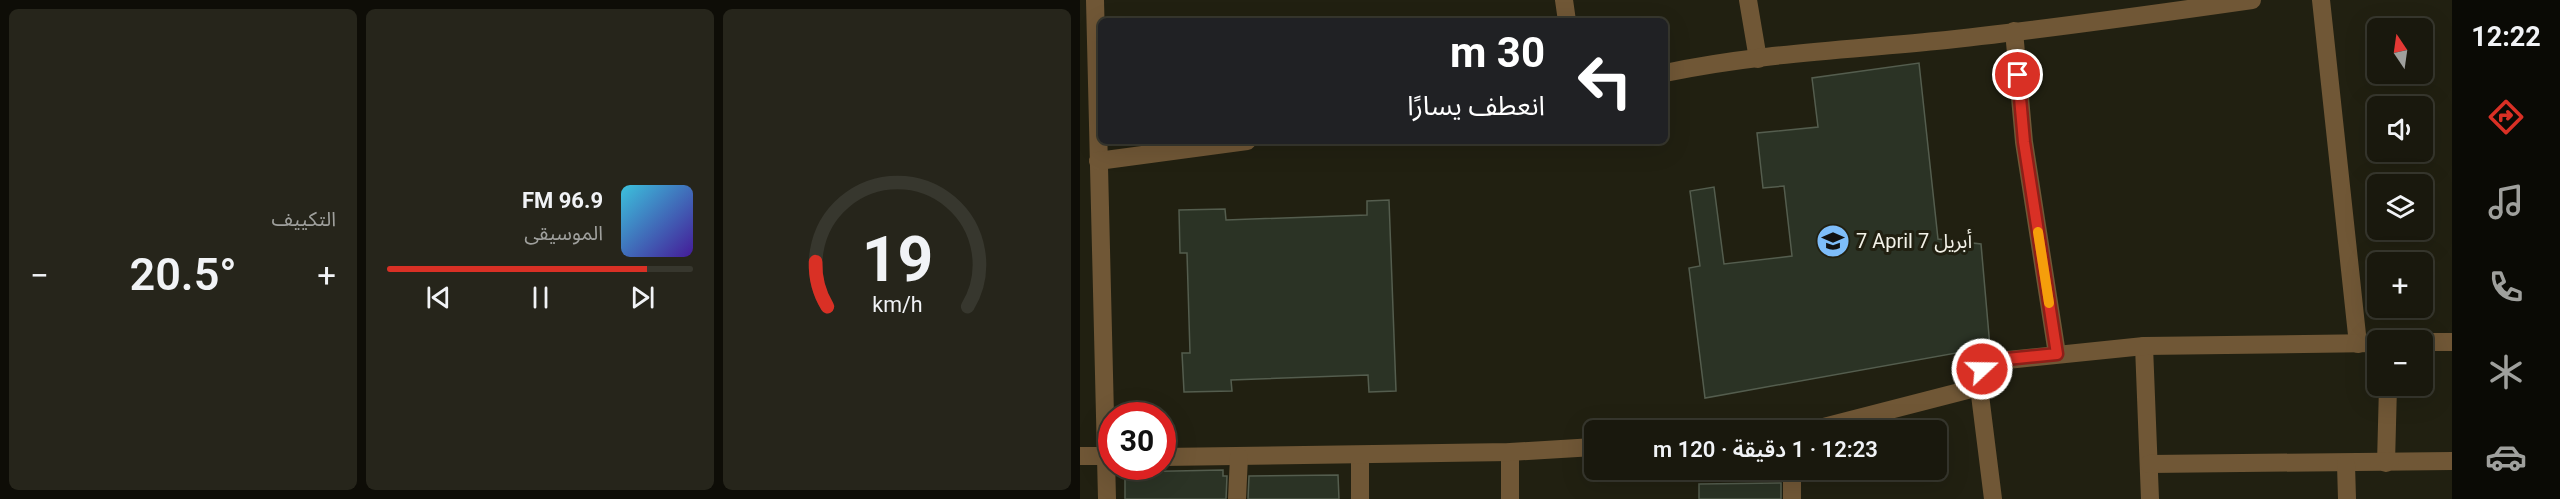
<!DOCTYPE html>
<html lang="ar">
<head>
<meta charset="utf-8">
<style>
  :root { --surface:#19180d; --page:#26251b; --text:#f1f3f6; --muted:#9fa09d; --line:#37372e; --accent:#d93025 }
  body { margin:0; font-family:Roboto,"Noto Sans Arabic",sans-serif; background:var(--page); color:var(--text); direction:rtl; height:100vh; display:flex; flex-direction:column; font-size:22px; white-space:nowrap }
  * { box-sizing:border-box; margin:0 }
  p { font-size:20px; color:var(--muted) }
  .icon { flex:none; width:33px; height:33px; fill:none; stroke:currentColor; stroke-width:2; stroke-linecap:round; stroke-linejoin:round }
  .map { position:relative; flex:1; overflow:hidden; direction:ltr }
  .details { display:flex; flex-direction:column; gap:9px; padding:9px; background:#0e0d07; width:1080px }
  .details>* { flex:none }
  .guide { position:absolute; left:18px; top:18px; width:570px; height:126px; border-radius:9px; box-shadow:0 6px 24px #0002,0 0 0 2px var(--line); direction:rtl; background:#202124; color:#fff; overflow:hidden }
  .needle { width:39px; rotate:347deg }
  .tools { position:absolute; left:1287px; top:18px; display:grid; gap:12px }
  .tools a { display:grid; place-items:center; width:66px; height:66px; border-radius:9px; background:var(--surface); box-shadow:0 6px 24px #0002,0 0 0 2px var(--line); font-size:30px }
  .speed { position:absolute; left:18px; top:402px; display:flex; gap:12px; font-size:30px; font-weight:700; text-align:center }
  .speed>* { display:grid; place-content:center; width:78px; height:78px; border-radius:50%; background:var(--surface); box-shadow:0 6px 24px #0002,0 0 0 2px var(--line); line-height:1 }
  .speed .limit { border:9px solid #d22; background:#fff; color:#111 }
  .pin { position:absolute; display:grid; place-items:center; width:51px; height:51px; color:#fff; margin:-26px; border:3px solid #fff; border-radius:50%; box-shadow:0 2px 6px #0007 }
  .me { position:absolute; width:66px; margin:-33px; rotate:69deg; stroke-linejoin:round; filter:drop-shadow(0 0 4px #0008) }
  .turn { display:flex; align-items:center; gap:21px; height:126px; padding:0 24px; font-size:27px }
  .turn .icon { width:78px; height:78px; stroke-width:2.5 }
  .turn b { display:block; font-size:42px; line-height:51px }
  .big { font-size:45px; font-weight:600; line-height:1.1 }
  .details .card { flex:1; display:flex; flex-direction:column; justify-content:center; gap:9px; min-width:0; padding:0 21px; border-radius:9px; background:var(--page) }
  .details .dial { align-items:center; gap:0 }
  .dial svg { height:156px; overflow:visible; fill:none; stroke:var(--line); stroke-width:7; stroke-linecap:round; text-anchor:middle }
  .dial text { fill:var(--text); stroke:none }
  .song { display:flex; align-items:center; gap:18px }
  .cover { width:72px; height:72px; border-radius:9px; background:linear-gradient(135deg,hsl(190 70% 55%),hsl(260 70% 35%)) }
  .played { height:6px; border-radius:3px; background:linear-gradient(90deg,var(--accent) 85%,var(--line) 85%) }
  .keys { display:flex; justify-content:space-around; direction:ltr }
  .heat { display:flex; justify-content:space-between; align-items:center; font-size:33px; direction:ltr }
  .details .tiles { flex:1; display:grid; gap:9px; grid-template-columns:repeat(3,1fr) }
  .trip { position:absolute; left:504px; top:420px; width:363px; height:60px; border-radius:9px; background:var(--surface); box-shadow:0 6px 24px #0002,0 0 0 2px var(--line); font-weight:600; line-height:60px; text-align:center; direction:rtl }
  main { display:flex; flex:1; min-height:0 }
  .tabs { display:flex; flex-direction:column; width:108px; justify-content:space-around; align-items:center; background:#0a0a05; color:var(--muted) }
  .tabs .icon { width:42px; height:42px }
  .tabs .on { color:var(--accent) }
  .tabs b { font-size:27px; color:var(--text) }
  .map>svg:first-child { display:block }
  .building { fill:#2b3325; stroke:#545d4e; stroke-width:1.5 }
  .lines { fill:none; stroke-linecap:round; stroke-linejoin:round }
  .minor { stroke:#705736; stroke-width:18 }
  .route-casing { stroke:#8d1f18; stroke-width:15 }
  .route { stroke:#d93025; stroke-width:10 }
  .slow { stroke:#f59e0b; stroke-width:10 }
  .labels { text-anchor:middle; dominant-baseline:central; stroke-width:6; stroke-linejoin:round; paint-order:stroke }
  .poi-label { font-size:20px; fill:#f3f2e8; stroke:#212011; text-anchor:start }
</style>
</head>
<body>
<main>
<nav class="tabs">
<b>12:22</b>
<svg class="icon on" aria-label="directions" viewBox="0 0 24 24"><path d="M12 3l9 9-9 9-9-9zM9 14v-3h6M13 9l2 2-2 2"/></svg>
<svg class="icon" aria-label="music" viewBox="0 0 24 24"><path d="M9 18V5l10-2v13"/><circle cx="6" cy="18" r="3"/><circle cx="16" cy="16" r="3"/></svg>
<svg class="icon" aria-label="phone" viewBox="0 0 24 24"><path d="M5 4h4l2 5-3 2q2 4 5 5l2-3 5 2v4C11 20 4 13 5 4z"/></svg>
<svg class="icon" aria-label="climate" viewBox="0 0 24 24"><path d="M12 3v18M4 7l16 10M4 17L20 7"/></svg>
<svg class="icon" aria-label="car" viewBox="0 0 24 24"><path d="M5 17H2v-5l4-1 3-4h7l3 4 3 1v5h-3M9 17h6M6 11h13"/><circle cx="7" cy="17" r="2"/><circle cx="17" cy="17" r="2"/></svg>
</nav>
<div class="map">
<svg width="1372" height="499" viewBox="0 0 1372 499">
  <rect width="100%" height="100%" fill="#212011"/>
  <!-- building -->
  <g class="building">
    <path d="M 839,63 L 858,239 L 901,244 L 910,347 L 625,398 L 609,268 L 620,266 L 610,191 L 634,187 L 644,264 L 712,256 L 704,186 L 683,188 L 677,133 L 738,127 L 732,78 Z"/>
    <path d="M 309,200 L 316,391 L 289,392 L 288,375 L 151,380 L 152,391 L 104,392 L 102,353 L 110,353 L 107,253 L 100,253 L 99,210 L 145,209 L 146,220 L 287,215 L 287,201 Z"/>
    <path d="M 143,470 L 143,476 L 147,476 L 146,499 L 45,499 L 45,472 Z"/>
    <path d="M 258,475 L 259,499 L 168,499 L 169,476 Z"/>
    <path d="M 701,483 L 701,499 L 619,499 L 619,484 Z"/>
  </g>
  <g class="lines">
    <!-- minor -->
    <g class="minor">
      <path d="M 15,0 L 27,499"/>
      <path d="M 484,0 L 487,21"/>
      <path d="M 668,0 L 678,59"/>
      <path d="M 1241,0 L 1278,344"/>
      <path d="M 934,31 L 944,142 L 977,354"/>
      <path d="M 585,73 C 674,54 766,50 856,41 C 962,30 1067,15 1172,0"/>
      <path d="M 18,161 L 167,141"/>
      <path d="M 1342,342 L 1372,342"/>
      <path d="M 1064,346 L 1070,499"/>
      <path d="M 732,430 L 899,387"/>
      <path d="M 430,452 L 430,499"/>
      <path d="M 280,455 L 280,499"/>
      <path d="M 0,456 L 32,456"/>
      <path d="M 82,457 L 430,452 L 514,447"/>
      <path d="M 1306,463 L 1308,386"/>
      <path d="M 1069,464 L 1372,461"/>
      <path d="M 1266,464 L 1267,499"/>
      <path d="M 157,499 L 159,457"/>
      <path d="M 712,499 L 712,470"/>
      <path d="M 913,499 L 899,387 L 902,369 L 908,362 L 1064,346 L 1298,343"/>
    </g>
  </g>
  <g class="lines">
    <defs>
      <path id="route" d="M 902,369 L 908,362 L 917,360 L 977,354 L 944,142 L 938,75"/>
    </defs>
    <!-- route casing -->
    <use href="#route" class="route-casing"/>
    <!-- route -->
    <use href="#route" class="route"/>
    <!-- slow -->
    <path class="slow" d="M 958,232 L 969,303"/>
  </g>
  <!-- icons -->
  <defs>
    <symbol id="school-disc" viewBox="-11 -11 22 22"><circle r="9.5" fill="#7ebdf9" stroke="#212011"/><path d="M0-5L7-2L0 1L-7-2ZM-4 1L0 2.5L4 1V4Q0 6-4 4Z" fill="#111"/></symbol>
  </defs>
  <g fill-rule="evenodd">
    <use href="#school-disc" x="734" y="222" width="38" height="38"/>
  </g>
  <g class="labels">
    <!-- poi labels -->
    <g class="poi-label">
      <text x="776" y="241">7 April 7 أبريل</text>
    </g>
  </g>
</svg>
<div class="tools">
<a><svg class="needle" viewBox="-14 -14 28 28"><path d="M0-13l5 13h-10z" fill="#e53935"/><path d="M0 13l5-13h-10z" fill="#9fa09d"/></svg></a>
<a><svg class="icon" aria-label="sound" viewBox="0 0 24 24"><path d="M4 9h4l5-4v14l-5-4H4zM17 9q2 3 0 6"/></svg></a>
<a><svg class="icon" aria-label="layers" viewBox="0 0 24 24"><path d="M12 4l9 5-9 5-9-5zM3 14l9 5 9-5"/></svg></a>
<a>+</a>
<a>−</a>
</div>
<div class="speed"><div class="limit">30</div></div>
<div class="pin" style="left:938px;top:75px;background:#d93025"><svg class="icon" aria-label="arrive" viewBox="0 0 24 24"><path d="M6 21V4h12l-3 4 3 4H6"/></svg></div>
<svg class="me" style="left:902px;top:369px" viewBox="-20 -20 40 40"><circle r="17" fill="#d93025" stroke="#fff" stroke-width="3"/><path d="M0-11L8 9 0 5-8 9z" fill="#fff"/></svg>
<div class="trip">12:23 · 1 دقيقة · 120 m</div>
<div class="guide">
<div class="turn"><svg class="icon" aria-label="left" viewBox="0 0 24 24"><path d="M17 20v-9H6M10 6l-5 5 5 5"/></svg><div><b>30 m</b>انعطف يسارًا</div></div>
</div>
</div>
<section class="details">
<div class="tiles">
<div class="card dial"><svg viewBox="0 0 100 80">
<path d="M14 69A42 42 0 1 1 86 69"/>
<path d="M14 69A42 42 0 0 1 8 46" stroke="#d93025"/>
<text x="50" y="56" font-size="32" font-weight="700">19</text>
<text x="50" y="72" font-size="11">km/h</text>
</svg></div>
<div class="card">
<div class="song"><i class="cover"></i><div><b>96.9 FM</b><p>الموسيقى</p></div></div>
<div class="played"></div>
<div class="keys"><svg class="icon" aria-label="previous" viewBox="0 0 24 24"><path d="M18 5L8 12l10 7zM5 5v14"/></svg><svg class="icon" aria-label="pause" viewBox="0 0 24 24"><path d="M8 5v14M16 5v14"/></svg><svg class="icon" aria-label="next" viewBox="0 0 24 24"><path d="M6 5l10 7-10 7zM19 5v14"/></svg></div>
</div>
<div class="card"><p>التكييف</p>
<div class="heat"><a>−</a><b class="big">20.5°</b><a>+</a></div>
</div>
</div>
</section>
</main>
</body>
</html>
